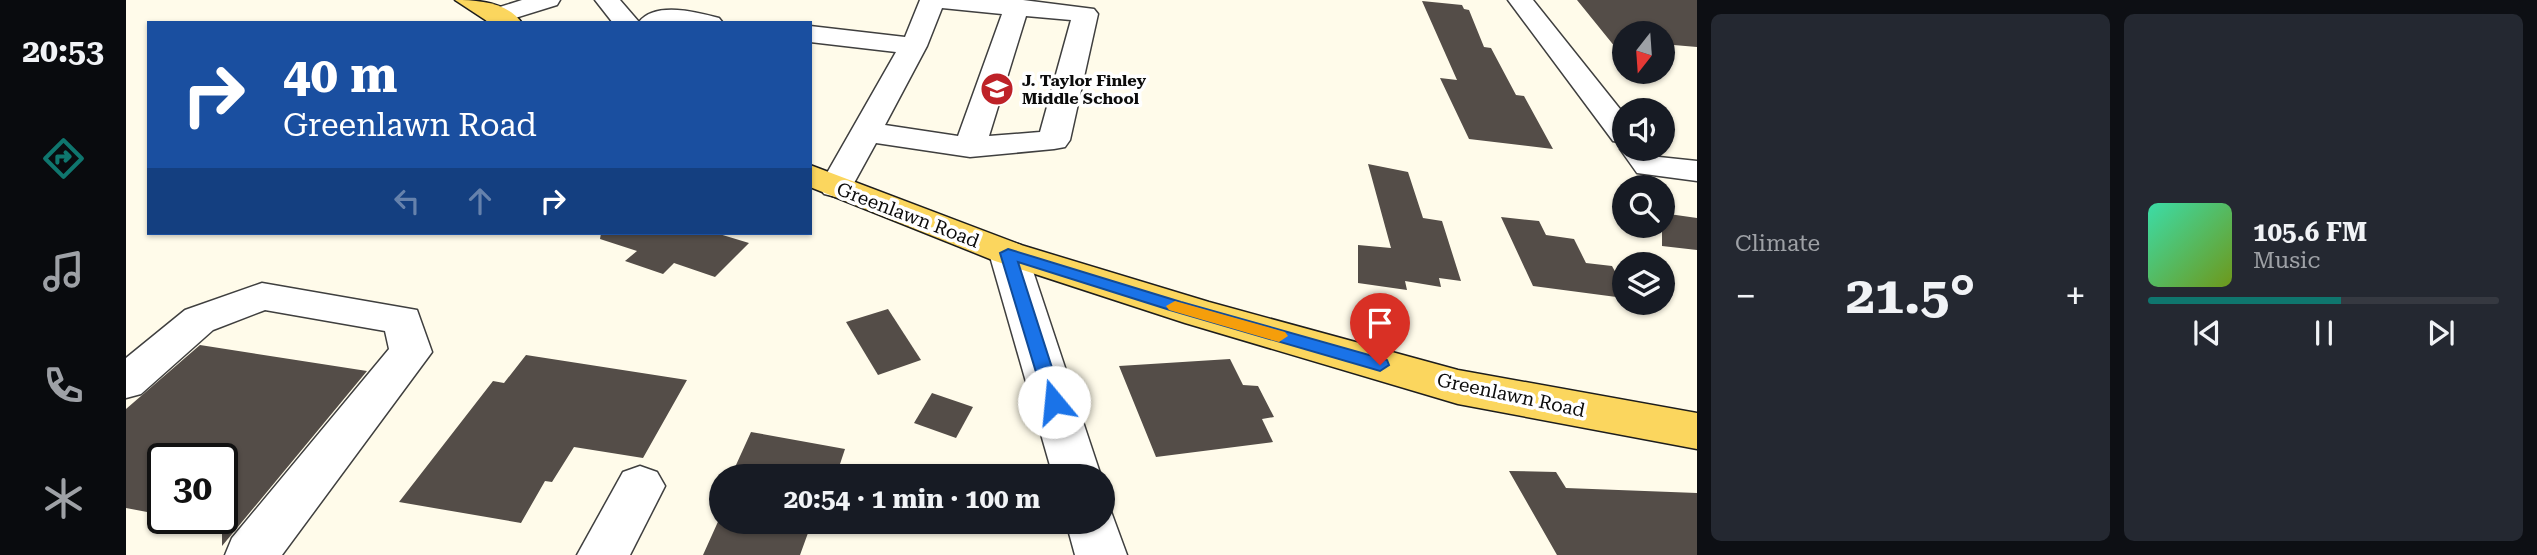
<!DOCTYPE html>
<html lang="en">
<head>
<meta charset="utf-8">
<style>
  :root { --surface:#171b24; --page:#242831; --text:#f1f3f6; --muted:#9ea1a6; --line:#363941; --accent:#0f766e }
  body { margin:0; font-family:"Roboto Serif",serif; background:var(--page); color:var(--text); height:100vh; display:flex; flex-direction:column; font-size:26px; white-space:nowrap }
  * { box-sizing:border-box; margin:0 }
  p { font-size:23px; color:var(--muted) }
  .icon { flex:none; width:38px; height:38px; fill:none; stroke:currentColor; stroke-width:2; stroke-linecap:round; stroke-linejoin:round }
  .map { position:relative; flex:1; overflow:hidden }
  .drawer { display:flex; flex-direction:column; gap:14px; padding:14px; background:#0d0f14; width:840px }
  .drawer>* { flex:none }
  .guide { position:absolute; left:21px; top:21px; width:665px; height:214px; border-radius:0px; box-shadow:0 2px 5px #0004; background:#1a4fa0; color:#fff; overflow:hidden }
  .needle { width:46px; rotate:197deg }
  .controls { position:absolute; left:1486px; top:21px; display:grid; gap:14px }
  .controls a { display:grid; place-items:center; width:63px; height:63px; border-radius:50%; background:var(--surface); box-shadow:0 2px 5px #0004; font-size:35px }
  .speed { position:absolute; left:21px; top:443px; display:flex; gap:14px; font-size:35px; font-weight:700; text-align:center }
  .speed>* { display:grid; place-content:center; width:91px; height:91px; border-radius:50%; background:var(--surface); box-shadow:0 2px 5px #0004; line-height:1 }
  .speed .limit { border:4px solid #111; border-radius:10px; background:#fff; color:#111 }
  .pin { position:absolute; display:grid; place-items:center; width:60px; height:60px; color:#fff; margin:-72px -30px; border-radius:50% 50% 50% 0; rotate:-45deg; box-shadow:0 0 7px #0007 }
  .pin .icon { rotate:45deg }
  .me { position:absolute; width:77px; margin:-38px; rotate:343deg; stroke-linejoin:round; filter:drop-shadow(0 0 5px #0008) }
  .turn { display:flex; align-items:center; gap:24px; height:147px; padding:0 21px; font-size:32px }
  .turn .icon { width:91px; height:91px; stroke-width:2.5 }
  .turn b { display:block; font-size:49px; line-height:60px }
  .lanes { display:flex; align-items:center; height:66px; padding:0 21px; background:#0003; justify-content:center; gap:35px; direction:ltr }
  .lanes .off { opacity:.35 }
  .big { font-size:52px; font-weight:700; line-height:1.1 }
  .drawer .tile { flex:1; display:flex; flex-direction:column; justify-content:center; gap:10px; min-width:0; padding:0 24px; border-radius:10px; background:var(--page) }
  .song { display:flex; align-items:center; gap:21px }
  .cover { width:84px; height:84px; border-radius:10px; background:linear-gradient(135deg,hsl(160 70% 55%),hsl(80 70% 35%)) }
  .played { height:7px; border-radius:4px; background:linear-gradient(90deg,var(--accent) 55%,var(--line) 55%) }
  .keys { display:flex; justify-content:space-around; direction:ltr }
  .heat { display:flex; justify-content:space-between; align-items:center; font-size:38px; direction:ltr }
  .drawer .tiles { flex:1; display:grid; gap:14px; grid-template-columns:repeat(2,1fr) }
  .trip { position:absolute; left:583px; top:464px; width:406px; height:70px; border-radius:35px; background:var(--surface); box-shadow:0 2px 5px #0004; font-weight:700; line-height:70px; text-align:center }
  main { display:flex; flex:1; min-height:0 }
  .tab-bar { display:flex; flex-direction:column; width:126px; justify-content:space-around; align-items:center; background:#090b0e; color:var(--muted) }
  .tab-bar .icon { width:49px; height:49px }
  .tab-bar .active { color:var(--accent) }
  .tab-bar b { font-size:32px; color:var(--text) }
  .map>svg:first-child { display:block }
  .building { fill:#544d48 }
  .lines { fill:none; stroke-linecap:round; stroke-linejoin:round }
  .minor-casing { stroke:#3f3f3f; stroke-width:3 }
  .major-casing { stroke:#1d1d1d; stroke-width:3 }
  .minor { fill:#fff; fill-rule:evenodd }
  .major { fill:#fbd65e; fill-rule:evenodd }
  .route { fill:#1a73e8; stroke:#114b97; stroke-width:2 }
  .slow { fill:#f59e0b }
  .labels { text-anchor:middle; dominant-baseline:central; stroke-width:7; stroke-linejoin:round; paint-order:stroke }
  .far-poi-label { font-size:16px; font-weight:bold; fill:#0c0c0c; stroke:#fff; text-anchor:start }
  .street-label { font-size:19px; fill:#0c0c0c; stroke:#fff }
</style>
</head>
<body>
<main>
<nav class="tab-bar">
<b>20:53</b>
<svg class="icon active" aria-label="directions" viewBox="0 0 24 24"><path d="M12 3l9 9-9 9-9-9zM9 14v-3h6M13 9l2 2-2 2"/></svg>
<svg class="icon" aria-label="music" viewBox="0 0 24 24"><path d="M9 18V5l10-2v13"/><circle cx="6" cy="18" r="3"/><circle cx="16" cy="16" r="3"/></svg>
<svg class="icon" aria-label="phone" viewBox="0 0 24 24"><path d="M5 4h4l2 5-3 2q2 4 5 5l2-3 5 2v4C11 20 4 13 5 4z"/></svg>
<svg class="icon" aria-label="climate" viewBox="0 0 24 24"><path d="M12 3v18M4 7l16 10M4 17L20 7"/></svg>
</nav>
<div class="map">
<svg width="1571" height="555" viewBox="0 0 1571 555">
  <rect width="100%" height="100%" fill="#fffbea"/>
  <!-- building -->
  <g class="building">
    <path d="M 1451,0 L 1571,0 L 1571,47 L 1536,44 L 1536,33 L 1498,33 L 1498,58 Z"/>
    <path d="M 1296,1 L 1336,5 L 1338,9 L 1343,10 L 1358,47 L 1365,48 L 1390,95 L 1398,96 L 1427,149 L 1343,139 L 1314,78 L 1331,80 Z"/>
    <path d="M 1242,164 L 1282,172 L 1297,218 L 1316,221 L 1335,281 L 1313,278 L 1315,287 L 1279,281 L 1281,290 L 1232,283 L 1232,245 L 1265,248 Z"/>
    <path d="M 1536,213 L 1571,218 L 1571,250 L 1536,246 Z"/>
    <path d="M 1375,217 L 1413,221 L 1420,235 L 1448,239 L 1460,263 L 1486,266 L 1498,288 L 1498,298 L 1407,286 Z"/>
    <path d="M 475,233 L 590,233 L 623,243 L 589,277 L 548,263 L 537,274 L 499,261 L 511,251 L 474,239 Z"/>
    <path d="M 762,309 L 795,360 L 752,375 L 720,322 Z"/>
    <path d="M 74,345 L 241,371 L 96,546 L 96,458 L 37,458 L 37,515 L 0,508 L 0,409 Z"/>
    <path d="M 400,355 L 561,380 L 517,458 L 448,447 L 426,482 L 419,481 L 395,523 L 273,502 L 367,381 L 378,383 Z"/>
    <path d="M 1104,359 L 1117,385 L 1132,386 L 1148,417 L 1136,419 L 1147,442 L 1030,457 L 993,366 Z"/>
    <path d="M 806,393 L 847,407 L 830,438 L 788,423 Z"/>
    <path d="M 625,432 L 719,449 L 710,476 L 605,476 Z"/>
    <path d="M 1383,471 L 1430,472 L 1440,488 L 1571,493 L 1571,555 L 1431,555 Z"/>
    <path d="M 595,515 L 595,522 L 694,522 L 690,534 L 682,533 L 674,555 L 577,555 Z"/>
  </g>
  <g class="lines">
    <defs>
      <g id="minor">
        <path d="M 396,0 L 434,0 L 431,5 L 373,23 L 361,21 L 357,16 L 361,11 Z"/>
        <path d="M 469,0 L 494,0 L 513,22 C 529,1 571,12 593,18 L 597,23 L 487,23 Z"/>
        <path d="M 794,0 L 897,0 L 968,9 L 972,14 L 944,140 L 939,147 L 928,149 L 844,157 L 750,143 L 722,194 L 710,197 L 698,194 L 693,187 L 770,52 L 684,42 L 684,26 L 779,37 ZM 816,8 L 876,14 L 832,136 L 759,125 L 801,46 ZM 900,16 L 945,20 L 914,132 L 863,136 Z"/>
        <path d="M 1382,0 L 1407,0 L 1498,114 L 1498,149 L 1526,149 L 1533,157 L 1571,161 L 1571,181 L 1511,173 L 1494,149 L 1498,143 L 1487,141 Z"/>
        <path d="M 882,241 L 895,245 L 901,253 L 975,476 L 927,476 L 863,253 L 869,245 Z"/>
        <path d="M 136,283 L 291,310 L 306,352 L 156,555 L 99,555 L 106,538 L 263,349 L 259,331 L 139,310 L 87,330 L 15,394 L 0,398 L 0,358 L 59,310 Z"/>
        <path d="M 514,466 L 531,472 L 539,486 L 504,555 L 451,555 L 497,472 Z"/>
        <path d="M 976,504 L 983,506 L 1001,555 L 949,555 L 940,522 L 976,522 Z"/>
      </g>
      <g id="major">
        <path d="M 329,0 C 352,0 381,2 396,23 L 364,23 Z"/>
        <path d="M 684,165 L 895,245 L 1083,302 L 1332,370 L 1571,413 L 1571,449 L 1332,404 L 1059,323 L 869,261 L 684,187 Z"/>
      </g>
    </defs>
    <!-- minor casing -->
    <use href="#minor" class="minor-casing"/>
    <!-- major casing -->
    <use href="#major" class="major-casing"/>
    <!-- minor -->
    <use href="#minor" class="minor"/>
    <!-- major -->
    <use href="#major" class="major"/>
  </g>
  <!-- route -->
  <path class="route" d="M 882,249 L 1055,302 L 1261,360 L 1263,365 L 1254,371 L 1044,310 L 892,262 L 937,402 L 928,409 L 919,402 L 874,253 Z"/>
  <!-- slow -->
  <path class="slow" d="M 1049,301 L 1159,332 L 1162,336 L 1153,342 L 1043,310 L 1040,306 Z"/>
  <!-- icons -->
  <defs>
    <symbol id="school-disc" viewBox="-11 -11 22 22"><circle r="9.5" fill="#be2228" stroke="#fff"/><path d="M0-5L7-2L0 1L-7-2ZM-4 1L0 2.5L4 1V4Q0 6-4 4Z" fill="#fff"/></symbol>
  </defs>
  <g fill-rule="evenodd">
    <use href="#school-disc" x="852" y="70" width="38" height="38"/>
  </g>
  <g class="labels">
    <!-- far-poi labels -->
    <g class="far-poi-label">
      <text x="896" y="80">J. Taylor Finley<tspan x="896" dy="18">Middle School</tspan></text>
    </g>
    <!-- street labels -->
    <g class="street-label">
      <text transform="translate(782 215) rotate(21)">Greenlawn Road</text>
      <text transform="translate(1385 395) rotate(12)">Greenlawn Road</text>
    </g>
  </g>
</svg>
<div class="controls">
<a><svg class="needle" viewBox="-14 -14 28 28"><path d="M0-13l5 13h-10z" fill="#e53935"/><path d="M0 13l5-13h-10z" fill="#9ea1a6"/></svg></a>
<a><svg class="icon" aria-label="sound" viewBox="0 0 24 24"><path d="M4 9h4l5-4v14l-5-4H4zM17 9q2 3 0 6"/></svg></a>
<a><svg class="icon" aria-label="search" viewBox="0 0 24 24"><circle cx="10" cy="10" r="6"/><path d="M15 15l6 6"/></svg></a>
<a><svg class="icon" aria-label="layers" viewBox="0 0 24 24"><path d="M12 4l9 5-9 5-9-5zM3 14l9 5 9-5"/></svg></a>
</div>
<div class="speed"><div class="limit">30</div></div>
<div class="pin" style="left:1254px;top:365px;background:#d93025"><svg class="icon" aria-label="arrive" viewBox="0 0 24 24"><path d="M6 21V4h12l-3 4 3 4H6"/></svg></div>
<svg class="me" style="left:928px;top:402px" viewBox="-20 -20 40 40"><circle r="19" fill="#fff"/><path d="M0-13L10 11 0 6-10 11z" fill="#1a73e8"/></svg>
<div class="trip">20:54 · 1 min · 100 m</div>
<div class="guide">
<div class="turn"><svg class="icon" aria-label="right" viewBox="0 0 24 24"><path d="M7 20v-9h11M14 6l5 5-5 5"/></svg><div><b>40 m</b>Greenlawn Road</div></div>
<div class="lanes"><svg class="icon off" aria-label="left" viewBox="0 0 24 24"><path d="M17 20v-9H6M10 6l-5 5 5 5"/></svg><svg class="icon off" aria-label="ahead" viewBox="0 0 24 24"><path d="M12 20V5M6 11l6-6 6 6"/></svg><svg class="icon" aria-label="right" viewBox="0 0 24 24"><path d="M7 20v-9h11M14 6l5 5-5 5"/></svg></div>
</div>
</div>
<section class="drawer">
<div class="tiles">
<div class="tile"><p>Climate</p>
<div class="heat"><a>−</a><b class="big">21.5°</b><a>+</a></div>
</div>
<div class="tile">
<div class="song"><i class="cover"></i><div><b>105.6 FM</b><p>Music</p></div></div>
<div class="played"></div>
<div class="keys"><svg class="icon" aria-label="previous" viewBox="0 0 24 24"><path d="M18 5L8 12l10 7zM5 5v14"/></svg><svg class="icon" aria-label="pause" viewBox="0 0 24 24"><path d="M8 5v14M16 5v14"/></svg><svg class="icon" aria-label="next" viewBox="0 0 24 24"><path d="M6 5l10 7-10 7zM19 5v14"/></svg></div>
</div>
</div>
</section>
</main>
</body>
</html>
